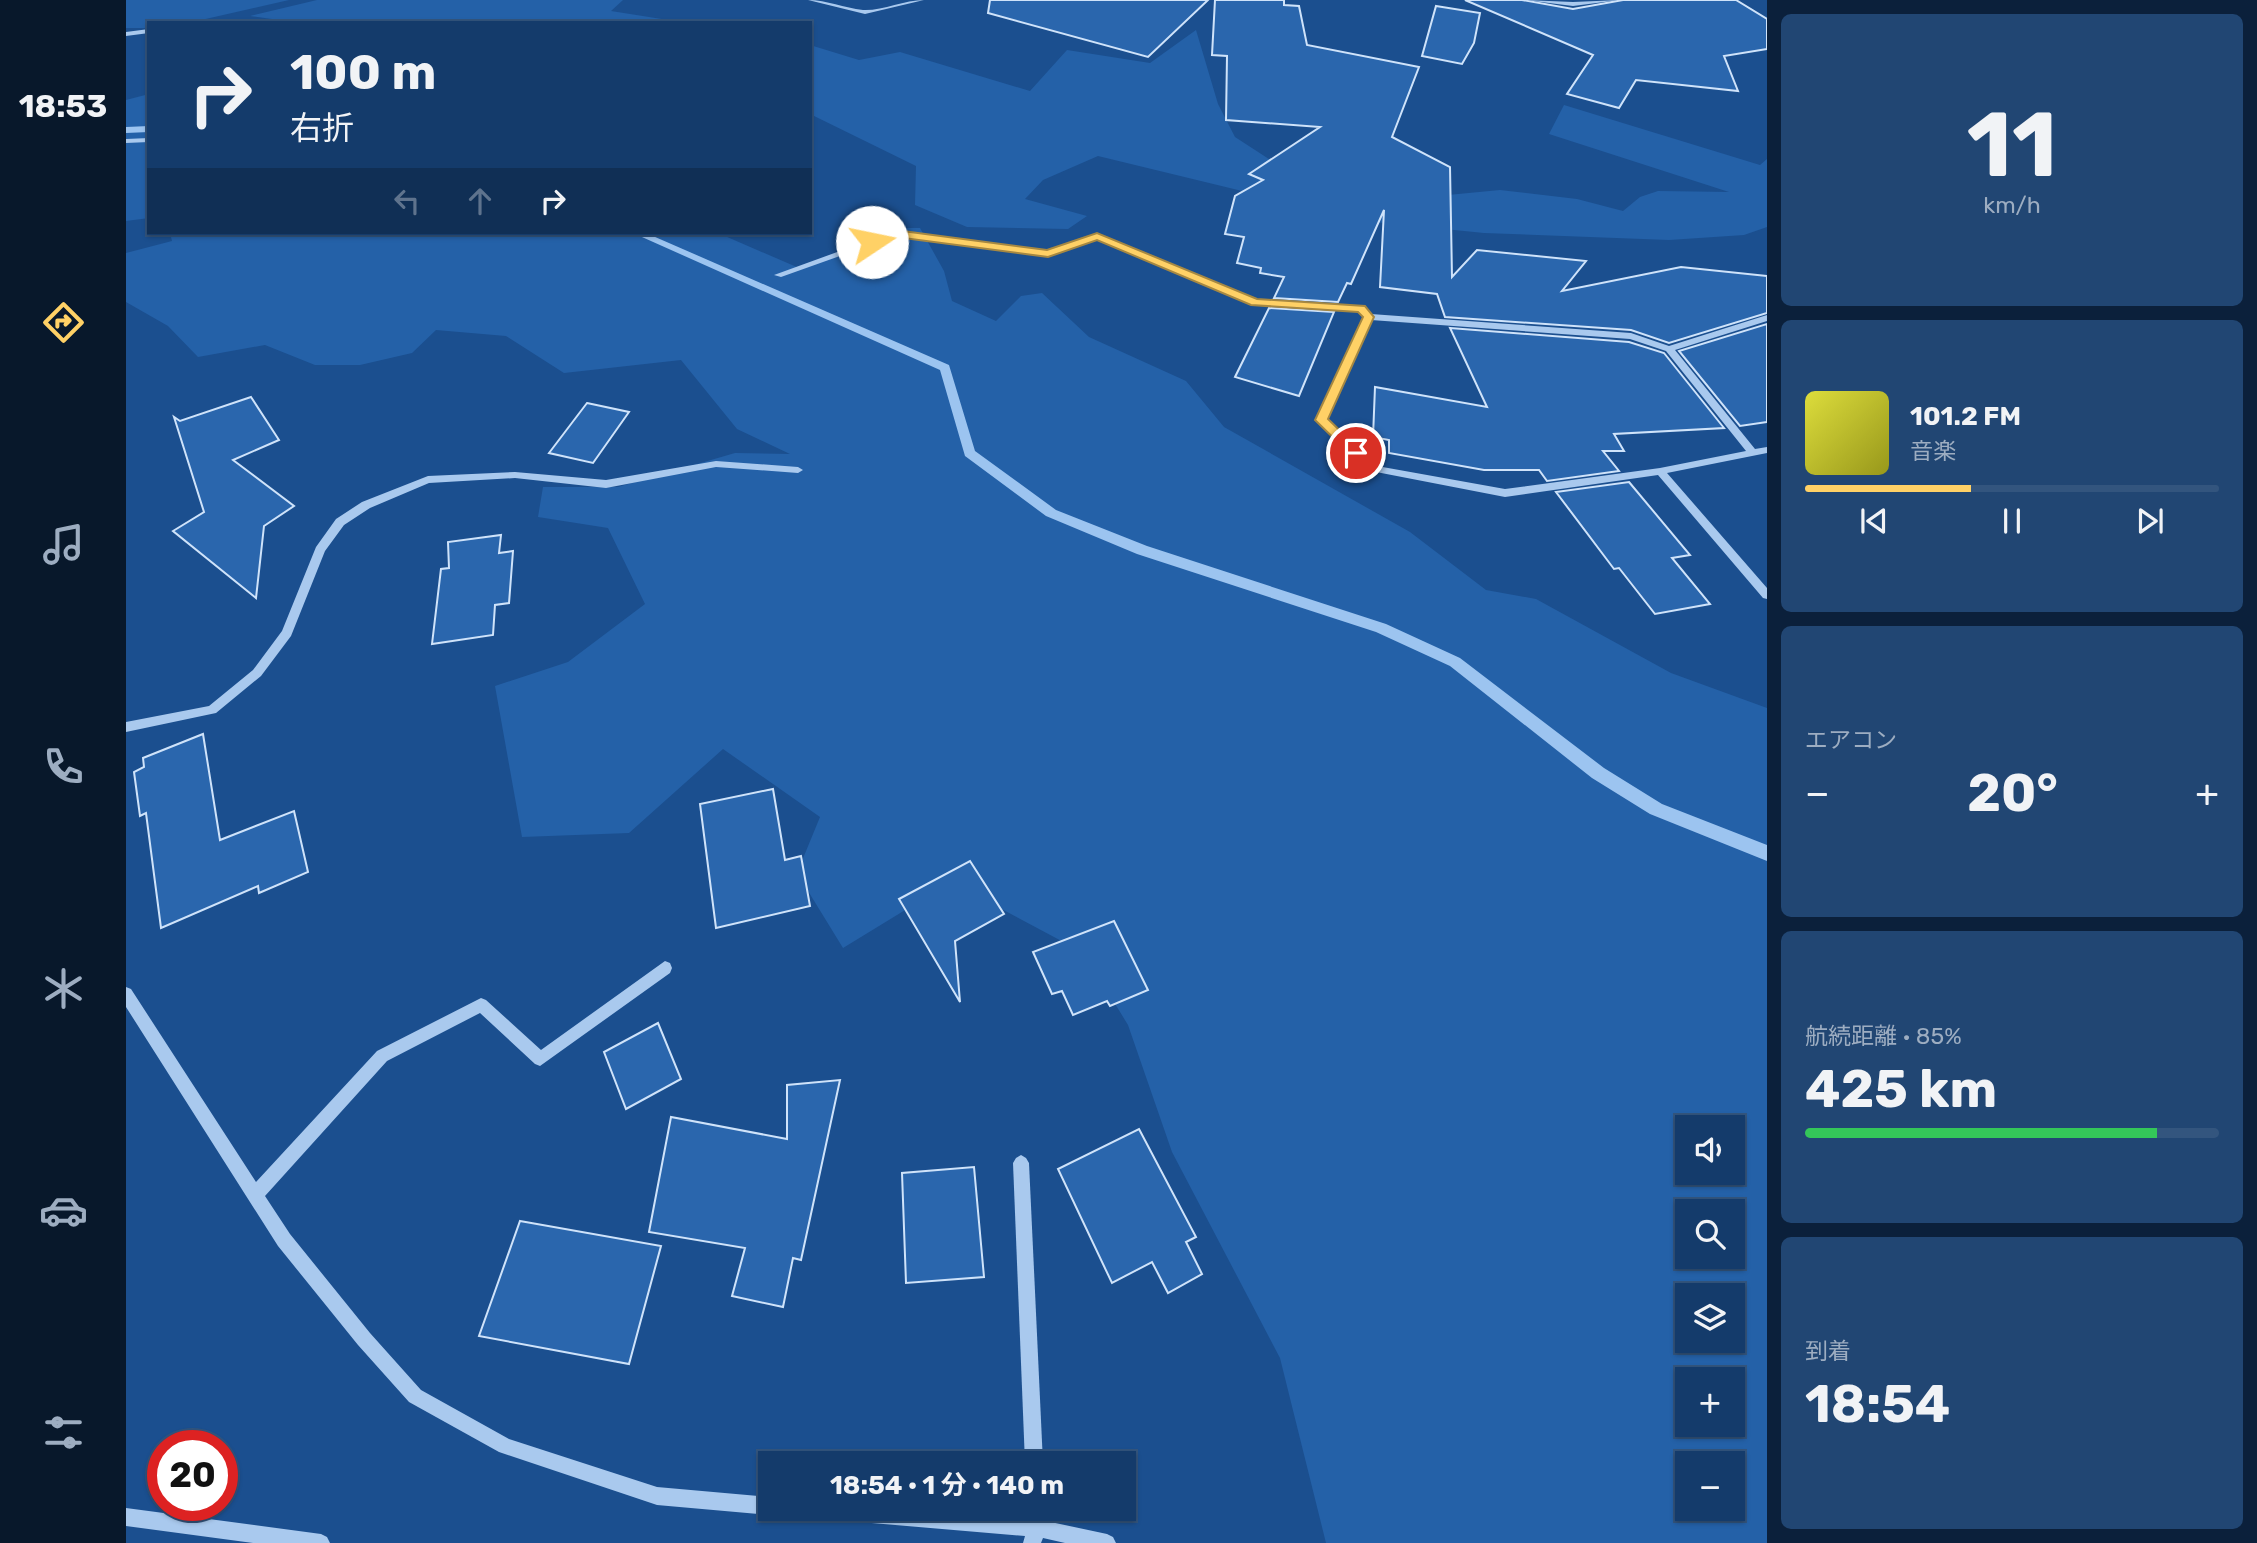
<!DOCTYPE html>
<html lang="ja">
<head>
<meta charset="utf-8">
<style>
  :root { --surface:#143b6b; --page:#214673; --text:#f1f3f6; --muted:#9dadc1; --line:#33557e; --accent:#ffd166 }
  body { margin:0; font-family:Rubik,"Noto Sans JP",sans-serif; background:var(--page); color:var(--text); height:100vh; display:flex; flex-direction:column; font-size:26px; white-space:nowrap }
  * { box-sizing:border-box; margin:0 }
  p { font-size:23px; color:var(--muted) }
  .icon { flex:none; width:38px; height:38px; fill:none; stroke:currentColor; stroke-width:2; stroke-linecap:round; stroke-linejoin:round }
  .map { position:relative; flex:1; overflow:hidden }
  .side { display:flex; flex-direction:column; gap:14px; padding:14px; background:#0b203b; width:490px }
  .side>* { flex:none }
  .guide { position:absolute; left:21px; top:21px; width:665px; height:214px; border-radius:0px; box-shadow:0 2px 5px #0004,0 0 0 2px var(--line); background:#143b6b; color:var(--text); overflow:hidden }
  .buttons { position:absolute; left:1549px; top:1115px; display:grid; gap:14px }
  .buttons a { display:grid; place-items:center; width:70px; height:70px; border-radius:0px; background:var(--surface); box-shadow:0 2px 5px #0004,0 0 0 2px var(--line); font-size:35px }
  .speed { position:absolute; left:21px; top:1430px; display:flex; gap:14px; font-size:35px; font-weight:700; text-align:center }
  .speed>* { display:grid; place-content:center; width:91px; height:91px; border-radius:50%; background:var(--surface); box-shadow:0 2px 5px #0004,0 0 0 2px var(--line); line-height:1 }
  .speed .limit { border:10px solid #d22; background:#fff; color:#111 }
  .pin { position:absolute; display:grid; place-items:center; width:60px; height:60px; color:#fff; margin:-30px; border:4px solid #fff; border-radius:50%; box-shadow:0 2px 7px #0007 }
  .me { position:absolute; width:77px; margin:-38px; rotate:79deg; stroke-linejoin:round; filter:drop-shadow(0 0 5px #0008) }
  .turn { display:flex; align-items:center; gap:24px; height:147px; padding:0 28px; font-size:32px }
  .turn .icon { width:91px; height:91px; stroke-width:2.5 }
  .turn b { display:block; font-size:49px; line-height:60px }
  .lanes { display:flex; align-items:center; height:66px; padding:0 28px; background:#0003; justify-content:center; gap:35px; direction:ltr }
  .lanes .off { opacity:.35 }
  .big { font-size:52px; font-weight:700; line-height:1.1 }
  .side .card { flex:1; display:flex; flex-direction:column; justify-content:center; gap:10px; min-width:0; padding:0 24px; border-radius:10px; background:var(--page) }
  .side .dial { align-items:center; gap:0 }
  .dial b { font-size:91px; line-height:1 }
  .song { display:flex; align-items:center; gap:21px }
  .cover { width:84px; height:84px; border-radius:10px; background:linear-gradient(135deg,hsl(60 70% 55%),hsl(60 70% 35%)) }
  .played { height:7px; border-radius:4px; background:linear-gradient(90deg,var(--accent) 40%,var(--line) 40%) }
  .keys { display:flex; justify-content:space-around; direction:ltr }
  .heat { display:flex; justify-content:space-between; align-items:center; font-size:38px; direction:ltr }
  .charge { height:10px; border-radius:5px; background:linear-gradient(90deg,#34c759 85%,var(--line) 0) }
  .trip { position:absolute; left:632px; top:1451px; width:378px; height:70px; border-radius:0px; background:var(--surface); box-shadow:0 2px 5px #0004,0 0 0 2px var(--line); font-weight:700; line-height:70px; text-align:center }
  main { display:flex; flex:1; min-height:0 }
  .tab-bar { display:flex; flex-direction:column; width:126px; justify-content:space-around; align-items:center; background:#08182b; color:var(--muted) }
  .tab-bar .icon { width:49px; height:49px }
  .tab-bar .current { color:var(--accent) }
  .tab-bar b { font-size:32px; color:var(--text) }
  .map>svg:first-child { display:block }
  .green { fill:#2461a8; fill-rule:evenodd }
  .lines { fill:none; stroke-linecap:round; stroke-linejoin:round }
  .stream { fill:#9cc4f0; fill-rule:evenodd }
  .building { fill:#2a66ad; stroke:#cfe3fa; stroke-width:2 }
  .minor { fill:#a9c9ee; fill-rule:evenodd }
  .route { fill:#ffd166; stroke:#a68842; stroke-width:2 }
</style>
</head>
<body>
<main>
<nav class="tab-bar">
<b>18:53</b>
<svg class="icon current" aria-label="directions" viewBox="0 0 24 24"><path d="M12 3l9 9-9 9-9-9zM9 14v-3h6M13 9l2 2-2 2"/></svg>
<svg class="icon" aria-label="music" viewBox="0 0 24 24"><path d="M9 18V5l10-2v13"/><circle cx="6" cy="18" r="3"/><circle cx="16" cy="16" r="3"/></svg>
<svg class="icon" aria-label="phone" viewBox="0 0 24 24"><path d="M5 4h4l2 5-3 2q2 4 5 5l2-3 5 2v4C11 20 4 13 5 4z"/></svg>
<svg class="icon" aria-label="climate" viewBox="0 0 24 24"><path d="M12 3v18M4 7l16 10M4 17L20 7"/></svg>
<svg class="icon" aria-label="car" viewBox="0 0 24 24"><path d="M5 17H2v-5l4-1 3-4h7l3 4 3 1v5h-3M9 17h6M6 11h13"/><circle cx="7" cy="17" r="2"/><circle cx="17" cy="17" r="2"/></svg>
<svg class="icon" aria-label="filters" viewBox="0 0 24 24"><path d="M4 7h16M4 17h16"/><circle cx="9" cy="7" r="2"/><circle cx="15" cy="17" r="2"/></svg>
</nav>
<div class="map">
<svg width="1641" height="1543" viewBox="0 0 1641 1543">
  <rect width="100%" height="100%" fill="#1b4f8f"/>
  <!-- green -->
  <g class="green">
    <path d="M 0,0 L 163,0 L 62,23 L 23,23 L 23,28 L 0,28 Z"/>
    <path d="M 191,0 L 497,0 L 485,11 L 561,23 L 174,23 L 124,16 Z"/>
    <path d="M 1070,30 L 1092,104 L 1109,137 L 1209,202 L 1254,214 L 1301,197 L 1374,190 L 1451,199 L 1497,211 L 1514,197 L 1532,191 L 1603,192 L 1423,134 L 1438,105 L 1634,165 L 1641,159 L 1641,227 L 1618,235 L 1543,240 L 1358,233 L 1239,221 L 972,156 L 917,180 L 899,199 L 961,216 L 942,229 L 841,227 L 789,205 L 790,166 L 684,114 L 684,45 L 733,60 L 774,52 L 904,91 L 941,50 L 1024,63 Z"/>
    <path d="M 23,94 L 23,218 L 0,221 L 0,100 Z"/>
    <path d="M 774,228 L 794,228 L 818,271 L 826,301 L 870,321 L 895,296 L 916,293 L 963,337 L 1060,381 L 1098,427 L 1284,532 L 1360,590 L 1410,599 L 1545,673 L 1641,708 L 1641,1543 L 1200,1543 L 1154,1358 L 1046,1152 L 1002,1025 L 958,953 L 825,882 L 717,948 L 671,873 L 694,817 L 597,749 L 503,833 L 396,837 L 369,686 L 442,662 L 519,604 L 482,528 L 412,517 L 417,487 L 492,487 L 609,453 L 664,454 L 611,429 L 555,360 L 438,373 L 380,336 L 310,330 L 286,353 L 234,365 L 189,365 L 139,345 L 72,357 L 42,326 L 0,302 L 0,253 L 46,241 L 44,233 L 592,233 L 673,268 L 726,252 ZM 1561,1127 L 1606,1127 L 1606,1172 L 1561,1172 ZM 1561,1211 L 1606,1211 L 1606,1256 L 1561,1256 ZM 1561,1295 L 1606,1295 L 1606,1340 L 1561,1340 ZM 1561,1379 L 1606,1379 L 1606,1424 L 1561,1424 ZM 1561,1463 L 1606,1463 L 1606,1508 L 1561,1508 Z"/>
  </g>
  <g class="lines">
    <!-- stream -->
    <g class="stream">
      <path d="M 23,126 L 23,132 L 0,133 L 0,127 Z"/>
      <path d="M 507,233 L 520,233 L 823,365 L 849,451 L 930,510 L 1021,546 L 1260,624 L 1334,658 L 1478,768 L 1536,804 L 1641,845 L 1641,861 L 1524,814 L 1466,778 L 1324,666 L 1250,632 L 1011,554 L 920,516 L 839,456 L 814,370 Z"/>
    </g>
  </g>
  <!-- building -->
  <g class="building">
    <path d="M 864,0 L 1082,0 L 1022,57 L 862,13 Z"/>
    <path d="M 1089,0 L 1158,0 L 1158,5 L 1173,6 L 1181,45 L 1293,67 L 1266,137 L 1324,167 L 1326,277 L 1351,250 L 1460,261 L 1436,291 L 1555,267 L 1641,276 L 1641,313 L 1543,343 L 1505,330 L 1319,317 L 1311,294 L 1254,287 L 1258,210 L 1225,284 L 1221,283 L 1212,302 L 1148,298 L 1158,277 L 1134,273 L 1135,268 L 1111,263 L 1118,237 L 1099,234 L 1109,196 L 1137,180 L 1123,174 L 1194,127 L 1100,120 L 1101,56 L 1086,55 Z"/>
    <path d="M 1339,0 L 1396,0 L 1447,9 L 1497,0 L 1610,0 L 1641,19 L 1641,49 L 1598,56 L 1612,91 L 1510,80 L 1493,108 L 1441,94 L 1467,55 Z"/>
    <path d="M 1310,6 L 1354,13 L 1348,43 L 1336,64 L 1296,56 Z"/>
    <path d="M 1143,308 L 1208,312 L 1173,396 L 1109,377 Z"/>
    <path d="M 1641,324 L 1641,422 L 1614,426 L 1553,351 Z"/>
    <path d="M 1324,328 L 1503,342 L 1538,353 L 1598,428 L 1488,434 L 1498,451 L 1477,451 L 1493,471 L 1421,481 L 1413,470 L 1358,470 L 1263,453 L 1263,440 L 1247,437 L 1249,387 L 1361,407 Z"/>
    <path d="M 125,397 L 153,440 L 107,460 L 168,506 L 138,526 L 130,598 L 47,531 L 78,512 L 48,417 L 54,421 Z"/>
    <path d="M 461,403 L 503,412 L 467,463 L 423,453 Z"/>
    <path d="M 1503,482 L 1564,555 L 1546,558 L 1584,604 L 1529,614 L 1493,568 L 1488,569 L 1430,492 Z"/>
    <path d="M 375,535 L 373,553 L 387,551 L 383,603 L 369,605 L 367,635 L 306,644 L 315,569 L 323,568 L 322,542 Z"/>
    <path d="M 77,734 L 94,840 L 168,811 L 182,872 L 133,893 L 132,886 L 35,928 L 20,813 L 14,816 L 8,772 L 18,767 L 17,758 Z"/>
    <path d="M 647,789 L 659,860 L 675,856 L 684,906 L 590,928 L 574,804 Z"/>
    <path d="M 844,861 L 878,914 L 829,941 L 834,1002 L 773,899 Z"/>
    <path d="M 988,921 L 1022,990 L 984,1006 L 981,1001 L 947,1015 L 936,991 L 926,994 L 907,952 Z"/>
    <path d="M 532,1023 L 555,1079 L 500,1109 L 478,1052 Z"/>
    <path d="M 714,1080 L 675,1260 L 667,1258 L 657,1307 L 606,1296 L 619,1248 L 523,1232 L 545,1117 L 661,1139 L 661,1085 Z"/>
    <path d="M 1013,1129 L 1070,1237 L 1060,1242 L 1076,1274 L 1042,1293 L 1026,1262 L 986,1283 L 932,1169 Z"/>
    <path d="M 848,1167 L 858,1277 L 780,1283 L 776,1173 Z"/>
    <path d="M 394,1221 L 535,1246 L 503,1364 L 353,1336 Z"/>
  </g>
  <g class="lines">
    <!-- minor -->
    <g class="minor">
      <path d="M 682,0 C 701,0 718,8 737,10 C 756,11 778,0 798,0 L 739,14 Z"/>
      <path d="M 1399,0 L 1447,2 L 1494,0 L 1447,6 Z"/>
      <path d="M 23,29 L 23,33 L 0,36 L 0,32 Z"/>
      <path d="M 23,138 L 23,142 L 0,143 L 0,139 Z"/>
      <path d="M 769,231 L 921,251 L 971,234 L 1130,299 L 1235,306 L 1245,314 L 1505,333 L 1543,346 L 1641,315 L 1641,321 L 1549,350 L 1629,449 L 1641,447 L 1641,453 L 1541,473 L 1641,588 L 1641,599 L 1637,598 L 1532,475 L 1379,497 L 1245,471 L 1190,420 L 1238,317 L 1232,311 L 1126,304 L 971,239 L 922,256 L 770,236 L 655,277 L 648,275 ZM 1245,320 L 1504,339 L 1540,351 L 1620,451 L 1534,468 L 1379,489 L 1251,466 L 1200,419 Z"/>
      <path d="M 590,461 L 672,467 L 677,470 L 672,473 L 590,467 L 480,488 L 389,478 L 303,483 L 244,508 L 218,525 L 199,551 L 165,636 L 135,676 L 90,713 L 0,732 L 0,722 L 83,706 L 127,670 L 156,631 L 190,547 L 210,519 L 236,502 L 302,476 L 389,472 L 480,480 Z"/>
      <path d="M 539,961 L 544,963 L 546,968 L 544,973 L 414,1066 L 409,1064 L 354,1013 L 261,1061 L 139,1196 L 164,1234 L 244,1333 L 295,1390 L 383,1439 L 531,1487 L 644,1497 L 644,1508 L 652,1508 L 650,1512 L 644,1515 L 531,1505 L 373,1452 L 283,1402 L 232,1345 L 152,1246 L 0,1007 L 0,987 L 5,989 L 130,1182 L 251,1051 L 355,998 L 360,1000 L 415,1050 Z"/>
      <path d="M 895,1155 L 900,1158 L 903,1163 L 917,1463 L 899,1463 L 887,1163 L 890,1158 Z"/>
      <path d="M 0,1508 L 195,1534 L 201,1537 L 204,1543 L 127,1543 L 0,1526 Z"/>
      <path d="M 666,1508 L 787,1508 L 901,1518 L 901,1508 L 919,1508 L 920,1521 L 981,1534 L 987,1537 L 990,1543 L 939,1543 L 917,1538 L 915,1543 L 897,1543 L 899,1536 L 675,1517 L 669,1514 Z"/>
    </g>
  </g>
  <!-- route -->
  <path class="route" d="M 769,230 L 921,250 L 971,233 L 1131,299 L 1239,306 L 1248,317 L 1202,419 L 1237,453 L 1235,456 L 1226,456 L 1189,420 L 1237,317 L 1232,312 L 1125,305 L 971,240 L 922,257 L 770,237 L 746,245 L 741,242 Z"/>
</svg>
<div class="buttons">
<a><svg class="icon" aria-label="sound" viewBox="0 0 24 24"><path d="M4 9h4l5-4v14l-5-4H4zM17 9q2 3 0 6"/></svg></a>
<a><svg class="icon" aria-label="search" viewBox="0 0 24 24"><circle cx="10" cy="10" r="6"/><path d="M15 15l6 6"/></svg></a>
<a><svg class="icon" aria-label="layers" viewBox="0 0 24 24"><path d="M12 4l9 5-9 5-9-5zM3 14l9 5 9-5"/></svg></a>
<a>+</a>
<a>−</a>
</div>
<div class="speed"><div class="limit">20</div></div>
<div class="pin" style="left:1230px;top:453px;background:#d93025"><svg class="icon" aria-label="arrive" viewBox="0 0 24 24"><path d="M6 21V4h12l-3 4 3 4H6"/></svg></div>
<svg class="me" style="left:746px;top:242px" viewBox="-20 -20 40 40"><circle r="19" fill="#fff"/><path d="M0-13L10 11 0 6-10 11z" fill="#ffd166"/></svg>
<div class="trip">18:54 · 1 分 · 140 m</div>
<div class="guide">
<div class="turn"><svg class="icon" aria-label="right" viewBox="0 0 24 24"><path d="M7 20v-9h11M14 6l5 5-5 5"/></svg><div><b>100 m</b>右折</div></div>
<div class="lanes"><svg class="icon off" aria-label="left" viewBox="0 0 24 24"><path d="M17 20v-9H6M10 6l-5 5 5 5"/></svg><svg class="icon off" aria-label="ahead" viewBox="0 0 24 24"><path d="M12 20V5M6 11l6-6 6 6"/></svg><svg class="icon" aria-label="right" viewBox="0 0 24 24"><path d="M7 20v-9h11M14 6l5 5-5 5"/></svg></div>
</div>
</div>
<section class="side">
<div class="card dial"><b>11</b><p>km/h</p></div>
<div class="card">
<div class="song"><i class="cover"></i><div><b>101.2 FM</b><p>音楽</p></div></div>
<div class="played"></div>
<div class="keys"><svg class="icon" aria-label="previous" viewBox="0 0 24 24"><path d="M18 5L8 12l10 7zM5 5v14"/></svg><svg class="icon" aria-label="pause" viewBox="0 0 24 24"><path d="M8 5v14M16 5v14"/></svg><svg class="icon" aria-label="next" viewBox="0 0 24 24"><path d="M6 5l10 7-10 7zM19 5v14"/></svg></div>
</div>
<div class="card"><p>エアコン</p>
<div class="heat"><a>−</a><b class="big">20°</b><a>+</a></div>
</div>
<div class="card"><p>航続距離 · 85%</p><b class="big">425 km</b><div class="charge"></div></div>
<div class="card"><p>到着</p><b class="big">18:54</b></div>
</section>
</main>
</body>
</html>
